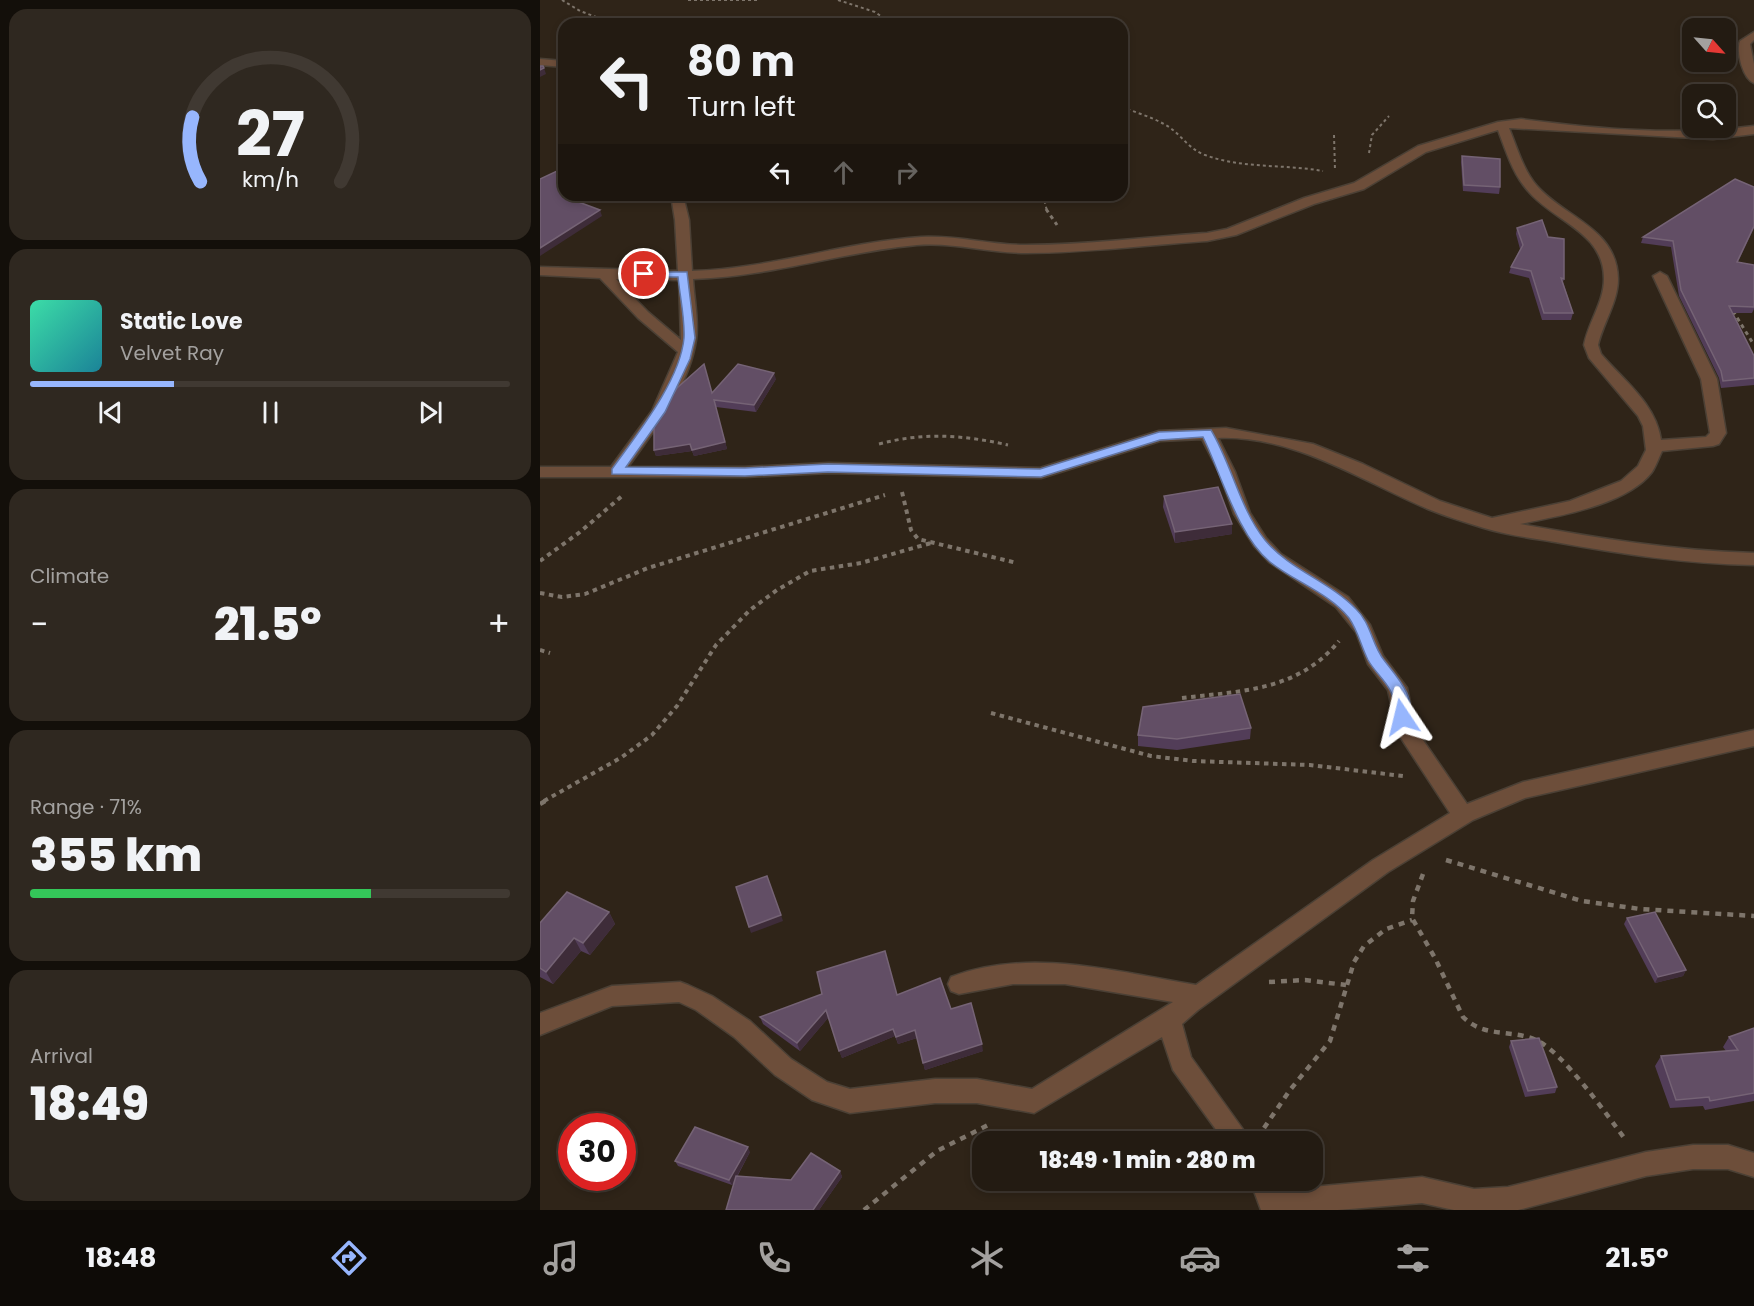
<!DOCTYPE html>
<html lang="en">
<head>
<meta charset="utf-8">
<style>
  :root { --surface:#231b12; --page:#2f2820; --text:#f1f3f6; --muted:#a3a19f; --line:#403932; --accent:#97b6fd }
  body { margin:0; font-family:Poppins,sans-serif; background:var(--page); color:var(--text); height:100vh; display:flex; flex-direction:column; font-size:22px; white-space:nowrap }
  * { box-sizing:border-box; margin:0 }
  p { font-size:20px; color:var(--muted) }
  .icon { flex:none; width:33px; height:33px; fill:none; stroke:currentColor; stroke-width:2; stroke-linecap:round; stroke-linejoin:round }
  .map { position:relative; flex:1; overflow:hidden }
  .drawer { display:flex; flex-direction:column; gap:9px; padding:9px; background:#130f0a; width:540px }
  .drawer>* { flex:none }
  .banner { position:absolute; left:18px; top:18px; width:570px; height:183px; border-radius:18px; box-shadow:0 3px 9px #0003,0 0 0 2px var(--line); background:#231b12; color:var(--text); overflow:hidden }
  .needle { width:39px; rotate:117deg }
  .buttons { position:absolute; left:1142px; top:18px; display:grid; gap:12px }
  .buttons a { display:grid; place-items:center; width:54px; height:54px; border-radius:12px; background:var(--surface); box-shadow:0 3px 9px #0003,0 0 0 2px var(--line); font-size:30px }
  .speed { position:absolute; left:18px; top:1113px; display:flex; gap:12px; font-size:30px; font-weight:700; text-align:center }
  .speed>* { display:grid; place-content:center; width:78px; height:78px; border-radius:50%; background:var(--surface); box-shadow:0 3px 9px #0003,0 0 0 2px var(--line); line-height:1 }
  .speed .limit { border:9px solid #d22; background:#fff; color:#111 }
  .pin { position:absolute; display:grid; place-items:center; width:51px; height:51px; color:#fff; margin:-26px; border:3px solid #fff; border-radius:50%; box-shadow:0 2px 6px #0007 }
  .me { position:absolute; width:66px; margin:-33px; rotate:350deg; stroke-linejoin:round; filter:drop-shadow(0 0 4px #0008) }
  .turn { display:flex; align-items:center; gap:21px; height:126px; padding:0 30px; font-size:27px }
  .turn .icon { width:78px; height:78px; stroke-width:2.5 }
  .turn b { display:block; font-size:42px; line-height:51px }
  .lanes { display:flex; align-items:center; height:57px; padding:0 30px; background:#0003; justify-content:center; gap:30px; direction:ltr }
  .lanes .off { opacity:.35 }
  .big { font-size:45px; font-weight:800; line-height:1.1 }
  .drawer .card { flex:1; display:flex; flex-direction:column; justify-content:center; gap:9px; min-width:0; padding:0 21px; border-radius:18px; background:var(--page) }
  .drawer .dial { align-items:center; gap:0 }
  .dial svg { height:156px; overflow:visible; fill:none; stroke:var(--line); stroke-width:7; stroke-linecap:round; text-anchor:middle }
  .dial text { fill:var(--text); stroke:none }
  .song { display:flex; align-items:center; gap:18px }
  .cover { width:72px; height:72px; border-radius:9px; background:linear-gradient(135deg,hsl(160 70% 55%),hsl(190 70% 35%)) }
  .played { height:6px; border-radius:3px; background:linear-gradient(90deg,var(--accent) 30%,var(--line) 30%) }
  .keys { display:flex; justify-content:space-around; direction:ltr }
  .heat { display:flex; justify-content:space-between; align-items:center; font-size:33px; direction:ltr }
  .charge { height:9px; border-radius:4px; background:linear-gradient(90deg,#34c759 71%,var(--line) 0) }
  .trip { position:absolute; left:432px; top:1131px; width:351px; height:60px; border-radius:18px; background:var(--surface); box-shadow:0 3px 9px #0003,0 0 0 2px var(--line); font-weight:800; line-height:60px; text-align:center }
  .tab-bar { display:flex; height:96px; justify-content:space-around; align-items:center; background:#0e0b07; color:var(--muted) }
  .tab-bar .icon { width:42px; height:42px }
  .tab-bar .on { color:var(--accent) }
  .tab-bar b { font-size:27px; color:var(--text) }
  main { display:flex; flex:1; min-height:0 }
  .map>svg:first-child { display:block }
  .lines { fill:none; stroke-linecap:round; stroke-linejoin:round }
  .street-casing { stroke:#4b4035; stroke-width:3 }
  .path-far3 { stroke:#7e756b; stroke-width:2; stroke-dasharray:3 3; stroke-linecap:butt }
  .path-far2 { stroke:#7e756b; stroke-width:3; stroke-dasharray:4 4; stroke-linecap:butt }
  .path-far1 { stroke:#7e756b; stroke-width:4; stroke-dasharray:4.5 4.5; stroke-linecap:butt }
  .path { stroke:#7e756b; stroke-width:4.5; stroke-dasharray:6 6; stroke-linecap:butt }
  .street { fill:#6d4e3a; fill-rule:evenodd }
  .wall { fill:#523d58 }
  .shaded-wall { fill:#3e2c39 }
  .building { fill:#624e65; stroke:#756375; stroke-width:1.5 }
  .route { fill:#97b6fd; stroke:#6276a4; stroke-width:1.5 }
</style>
</head>
<body>
<main>
<section class="drawer">
<div class="card dial"><svg viewBox="0 0 100 80">
<path d="M14 69A42 42 0 1 1 86 69"/>
<path d="M14 69A42 42 0 0 1 10 36" stroke="#97b6fd"/>
<text x="50" y="56" font-size="32" font-weight="700">27</text>
<text x="50" y="72" font-size="11">km/h</text>
</svg></div>
<div class="card">
<div class="song"><i class="cover"></i><div><b>Static Love</b><p>Velvet Ray</p></div></div>
<div class="played"></div>
<div class="keys"><svg class="icon" aria-label="previous" viewBox="0 0 24 24"><path d="M18 5L8 12l10 7zM5 5v14"/></svg><svg class="icon" aria-label="pause" viewBox="0 0 24 24"><path d="M8 5v14M16 5v14"/></svg><svg class="icon" aria-label="next" viewBox="0 0 24 24"><path d="M6 5l10 7-10 7zM19 5v14"/></svg></div>
</div>
<div class="card"><p>Climate</p>
<div class="heat"><a>−</a><b class="big">21.5°</b><a>+</a></div>
</div>
<div class="card"><p>Range · 71%</p><b class="big">355 km</b><div class="charge"></div></div>
<div class="card"><p>Arrival</p><b class="big">18:49</b></div>
</section>
<div class="map">
<svg width="1214" height="1210" viewBox="0 0 1214 1210">
  <rect width="100%" height="100%" fill="#2f2418"/>
  <g class="lines">
    <defs>
      <g id="street">
        <path d="M 1214,32 L 1214,40 L 1210,44 L 1214,64 L 1214,83 C 1203,79 1196,52 1200,41 Z"/>
        <path d="M 0,59 L 24,61 L 24,67 L 0,65 Z"/>
        <path d="M 981,119 C 1057,129 1138,136 1214,126 L 1214,134 L 1173,139 L 969,128 C 977,147 983,170 997,186 C 1025,218 1077,228 1078,279 C 1078,302 1063,323 1058,345 L 1061,354 C 1084,381 1116,404 1121,440 L 1166,437 L 1170,433 L 1161,379 L 1113,276 L 1120,272 L 1127,276 L 1177,379 L 1186,433 L 1179,444 L 1173,446 L 1122,451 C 1119,457 1116,466 1112,472 C 1087,505 1018,516 980,524 C 1058,538 1134,551 1214,553 L 1214,565 C 1146,564 1082,554 1015,542 C 992,538 966,535 944,528 C 925,522 905,516 888,509 C 820,480 754,435 678,438 L 695,472 L 710,513 L 726,538 L 741,554 L 808,597 L 830,625 L 843,656 L 867,688 L 876,730 L 927,804 L 983,782 L 1214,730 L 1214,746 L 985,798 L 933,820 L 848,872 L 658,1010 L 642,1024 L 651,1057 L 712,1142 L 685,1142 L 633,1070 L 622,1037 L 494,1113 L 437,1103 L 395,1103 L 310,1113 L 272,1100 L 235,1075 L 194,1037 L 156,1010 L 139,1002 L 72,1006 L 0,1035 L 0,1013 L 72,986 L 140,982 L 148,985 L 172,996 L 210,1021 L 251,1059 L 287,1082 L 310,1089 L 395,1079 L 437,1079 L 492,1089 L 633,1002 L 525,984 L 473,984 L 419,994 L 411,991 L 408,984 L 411,977 C 489,947 577,972 656,985 L 833,860 L 910,813 L 857,732 L 848,690 L 828,664 L 816,632 L 796,607 L 729,562 L 714,546 L 694,514 L 679,472 L 662,439 L 620,441 L 501,478 L 289,473 L 205,477 L 0,477 L 0,467 L 71,467 L 112,411 L 138,352 L 98,318 L 60,278 L 0,275 L 0,267 L 138,271 L 135,220 L 131,195 L 143,195 L 149,220 L 152,271 C 230,269 304,242 381,237 C 417,235 450,245 485,245 C 546,245 607,237 667,233 L 687,229 L 764,198 L 814,183 L 878,146 L 958,122 ZM 958,130 C 966,151 973,175 989,192 C 1015,222 1064,232 1064,279 C 1064,302 1048,323 1044,345 L 1049,358 L 1098,416 L 1103,426 L 1106,450 L 1098,466 L 1081,481 L 1030,501 L 952,518 L 900,501 L 823,464 L 773,444 L 686,428 L 619,431 L 500,468 L 289,463 L 205,467 L 88,467 C 115,429 149,387 156,340 C 159,321 154,299 153,279 C 229,277 301,252 377,245 C 414,242 449,253 486,253 C 546,253 607,245 667,241 L 696,235 L 774,204 L 824,189 L 886,152 ZM 76,279 L 139,280 L 141,340 L 108,312 Z"/>
        <path d="M 1153,1145 L 1188,1145 L 1214,1153 L 1214,1177 L 1188,1169 L 1153,1169 L 1106,1176 L 978,1210 L 914,1210 L 882,1203 L 798,1210 L 721,1210 L 710,1180 L 735,1180 L 739,1190 L 882,1177 L 934,1189 L 968,1187 L 1106,1152 Z"/>
      </g>
    </defs>
    <!-- street casing -->
    <use href="#street" class="street-casing"/>
    <!-- path-far3 -->
    <g class="path-far3">
      <path d="M 22,0 L 40,11 L 75,24"/>
      <path d="M 148,0 L 219,0"/>
      <path d="M 298,0 L 335,12 L 352,24"/>
      <path d="M 582,107 C 597,113 615,118 629,127 C 642,136 649,149 665,155 C 703,169 744,164 783,171"/>
      <path d="M 794,135 L 795,170"/>
      <path d="M 829,153 L 832,135 L 849,116"/>
      <path d="M 503,195 L 507,211"/>
    </g>
    <!-- path-far2 -->
    <g class="path-far2">
      <path d="M 506,209 L 517,225"/>
      <path d="M 1193,311 L 1214,345"/>
      <path d="M 339,444 C 384,432 423,435 468,445"/>
    </g>
    <!-- path-far1 -->
    <g class="path-far1">
      <path d="M 362,492 L 371,530 L 378,539 L 477,563"/>
      <path d="M 0,561 L 40,532 L 82,496"/>
      <path d="M 0,593 L 22,597 L 45,594 L 108,568 L 345,495"/>
      <path d="M 0,650 L 10,653"/>
      <path d="M 642,698 C 702,691 758,691 799,641"/>
      <path d="M 451,713 L 611,756 L 653,761 L 770,765 L 863,776"/>
      <path d="M 4,801 L 82,757 L 112,735 L 137,706 L 176,645 L 210,610 L 237,590 L 270,571 L 321,563 L 391,543"/>
    </g>
    <!-- path -->
    <g class="path">
      <path d="M 0,804 L 7,800"/>
      <path d="M 906,860 L 1042,901 L 1100,909 L 1214,916"/>
      <path d="M 883,874 L 873,901 L 872,918 L 895,958 L 923,1017 C 944,1038 971,1029 996,1040 C 1022,1051 1067,1115 1085,1139"/>
      <path d="M 729,982 L 765,980 L 806,985"/>
      <path d="M 724,1128 L 750,1090 L 790,1041 L 814,962 L 824,946 L 846,929 L 872,920"/>
      <path d="M 324,1210 L 397,1151 L 448,1125"/>
    </g>
    <!-- street -->
    <use href="#street" class="street"/>
  </g>
  <!-- wall -->
  <g class="wall">
    <path d="M 922,156 L 960,187 L 959,194 L 923,191 L 921,162 Z"/>
    <path d="M 977,228 L 1008,237 L 1024,279 L 1023,282 L 1033,313 L 1031,320 L 1002,320 L 989,278 L 969,273 L 971,267 L 980,249 L 976,234 Z"/>
    <path d="M 1214,228 L 1198,262 L 1214,265 L 1214,309 L 1212,313 L 1192,313 L 1214,356 L 1214,385 L 1181,388 L 1179,378 L 1139,296 L 1131,247 L 1101,243 L 1103,237 Z"/>
    <path d="M 236,379 L 216,412 L 176,407 L 187,449 L 154,456 L 152,451 L 116,456 L 114,450 L 172,393 Z"/>
    <path d="M 624,496 L 692,524 L 692,534 L 635,543 L 623,507 Z"/>
    <path d="M 711,728 L 710,739 L 637,750 L 598,746 L 598,735 Z"/>
    <path d="M 69,912 L 75,924 L 50,955 L 41,951 L 13,984 L 0,977 L 0,923 Z"/>
    <path d="M 1087,918 L 1146,970 L 1143,976 L 1115,983 L 1084,924 Z"/>
    <path d="M 357,995 L 411,1009 L 443,1051 L 385,1070 L 377,1038 L 358,1044 L 355,1036 L 302,1058 L 288,1018 L 260,1051 L 223,1024 L 220,1017 Z"/>
    <path d="M 1214,1028 L 1214,1101 L 1165,1110 L 1163,1106 L 1130,1108 L 1115,1066 L 1121,1056 L 1186,1051 L 1183,1047 L 1189,1037 Z"/>
    <path d="M 971,1041 L 1017,1087 L 1015,1093 L 985,1097 L 969,1047 Z"/>
    <path d="M 210,1152 L 197,1177 L 251,1180 L 300,1171 L 302,1177 L 279,1210 L 186,1210 L 194,1182 L 192,1185 L 138,1166 L 135,1161 Z"/>
  </g>
  <!-- shaded-wall -->
  <g class="shaded-wall">
    <path d="M 4,68 L 6,74 L 0,77 L 0,70 Z"/>
    <path d="M 46,195 L 57,195 L 38,207 L 36,201 Z"/>
    <path d="M 60,210 L 62,216 L 0,256 L 0,248 Z"/>
    <path d="M 234,373 L 236,379 L 216,412 L 214,405 Z"/>
    <path d="M 174,400 L 187,449 L 154,456 L 152,451 L 116,456 L 114,450 Z"/>
    <path d="M 692,524 L 692,534 L 635,543 L 635,532 Z"/>
    <path d="M 69,912 L 75,924 L 50,955 L 43,943 Z"/>
    <path d="M 241,915 L 243,921 L 211,933 L 209,927 Z"/>
    <path d="M 34,938 L 41,951 L 13,984 L 6,972 Z"/>
    <path d="M 1146,970 L 1143,976 L 1115,983 L 1118,977 Z"/>
    <path d="M 286,1010 L 288,1018 L 260,1051 L 257,1043 Z"/>
    <path d="M 353,1029 L 355,1036 L 302,1058 L 299,1051 Z"/>
    <path d="M 375,1030 L 377,1038 L 358,1044 L 356,1037 Z"/>
    <path d="M 442,1044 L 443,1051 L 385,1070 L 383,1063 Z"/>
    <path d="M 208,1147 L 210,1152 L 192,1185 L 189,1180 Z"/>
    <path d="M 300,1171 L 302,1177 L 279,1210 L 273,1210 Z"/>
  </g>
  <!-- building -->
  <g class="building">
    <path d="M 0,66 L 3,66 L 4,68 L 0,70 Z"/>
    <path d="M 922,156 L 960,159 L 960,187 L 924,185 Z"/>
    <path d="M 17,171 L 24,173 L 24,195 L 46,195 L 36,201 L 60,210 L 0,248 L 0,179 Z"/>
    <path d="M 1195,179 L 1214,187 L 1214,226 L 1197,262 L 1214,265 L 1214,307 L 1189,306 L 1214,356 L 1214,378 L 1183,381 L 1181,371 L 1141,290 L 1133,241 L 1103,237 Z"/>
    <path d="M 1002,220 L 1008,237 L 1024,239 L 1024,279 L 1021,278 L 1033,313 L 1004,313 L 991,271 L 971,267 L 983,245 L 977,228 Z"/>
    <path d="M 164,364 L 172,393 L 198,364 L 234,373 L 214,405 L 174,400 L 185,442 L 152,450 L 150,444 L 114,450 L 114,425 L 137,388 Z"/>
    <path d="M 678,487 L 692,524 L 635,532 L 624,496 Z"/>
    <path d="M 700,694 L 711,728 L 637,739 L 598,735 L 603,707 Z"/>
    <path d="M 227,876 L 241,915 L 209,927 L 196,887 Z"/>
    <path d="M 27,892 L 69,912 L 43,943 L 34,938 L 6,972 L 0,968 L 0,923 Z"/>
    <path d="M 1115,912 L 1146,970 L 1118,977 L 1087,918 Z"/>
    <path d="M 345,951 L 357,995 L 400,978 L 411,1009 L 431,1003 L 442,1044 L 383,1063 L 375,1030 L 356,1037 L 353,1029 L 299,1051 L 286,1010 L 257,1043 L 220,1017 L 282,994 L 277,972 Z"/>
    <path d="M 1214,1028 L 1214,1093 L 1170,1101 L 1169,1097 L 1136,1100 L 1121,1056 L 1198,1050 L 1189,1037 Z"/>
    <path d="M 999,1038 L 1017,1087 L 988,1091 L 971,1041 Z"/>
    <path d="M 155,1127 L 208,1147 L 189,1180 L 135,1161 Z"/>
    <path d="M 271,1153 L 300,1171 L 273,1210 L 186,1210 L 196,1176 L 251,1180 Z"/>
  </g>
  <!-- route -->
  <path class="route" d="M 100,272 L 147,272 L 155,338 L 150,359 L 125,412 L 86,467 L 205,468 L 288,464 L 500,469 L 619,432 L 671,430 C 692,465 700,509 725,540 C 750,570 789,581 816,609 C 831,623 832,645 844,660 C 856,676 879,699 867,721 L 857,721 C 852,711 856,700 850,690 C 844,679 834,671 828,660 C 821,646 818,631 809,618 C 789,593 755,582 730,562 C 698,536 681,474 663,437 L 620,440 L 501,477 L 288,472 L 205,476 L 72,474 L 72,469 C 97,434 140,381 144,338 C 145,319 140,297 138,277 L 104,277 L 100,276 Z"/>
</svg>
<div class="buttons">
<a><svg class="needle" viewBox="-14 -14 28 28"><path d="M0-13l5 13h-10z" fill="#e53935"/><path d="M0 13l5-13h-10z" fill="#a3a19f"/></svg></a>
<a><svg class="icon" aria-label="search" viewBox="0 0 24 24"><circle cx="10" cy="10" r="6"/><path d="M15 15l6 6"/></svg></a>
</div>
<div class="speed"><div class="limit">30</div></div>
<div class="pin" style="left:104px;top:274px;background:#d93025"><svg class="icon" aria-label="arrive" viewBox="0 0 24 24"><path d="M6 21V4h12l-3 4 3 4H6"/></svg></div>
<svg class="me" style="left:862px;top:717px" viewBox="-20 -20 40 40"><path d="M0-17L14 15 0 8-14 15z" fill="#97b6fd" stroke="#fff" stroke-width="4"/></svg>
<div class="trip">18:49 · 1 min · 280 m</div>
<div class="banner">
<div class="turn"><svg class="icon" aria-label="left" viewBox="0 0 24 24"><path d="M17 20v-9H6M10 6l-5 5 5 5"/></svg><div><b>80 m</b>Turn left</div></div>
<div class="lanes"><svg class="icon" aria-label="left" viewBox="0 0 24 24"><path d="M17 20v-9H6M10 6l-5 5 5 5"/></svg><svg class="icon off" aria-label="ahead" viewBox="0 0 24 24"><path d="M12 20V5M6 11l6-6 6 6"/></svg><svg class="icon off" aria-label="right" viewBox="0 0 24 24"><path d="M7 20v-9h11M14 6l5 5-5 5"/></svg></div>
</div>
</div>
</main>
<nav class="tab-bar">
<b>18:48</b>
<svg class="icon on" aria-label="directions" viewBox="0 0 24 24"><path d="M12 3l9 9-9 9-9-9zM9 14v-3h6M13 9l2 2-2 2"/></svg>
<svg class="icon" aria-label="music" viewBox="0 0 24 24"><path d="M9 18V5l10-2v13"/><circle cx="6" cy="18" r="3"/><circle cx="16" cy="16" r="3"/></svg>
<svg class="icon" aria-label="phone" viewBox="0 0 24 24"><path d="M5 4h4l2 5-3 2q2 4 5 5l2-3 5 2v4C11 20 4 13 5 4z"/></svg>
<svg class="icon" aria-label="climate" viewBox="0 0 24 24"><path d="M12 3v18M4 7l16 10M4 17L20 7"/></svg>
<svg class="icon" aria-label="car" viewBox="0 0 24 24"><path d="M5 17H2v-5l4-1 3-4h7l3 4 3 1v5h-3M9 17h6M6 11h13"/><circle cx="7" cy="17" r="2"/><circle cx="17" cy="17" r="2"/></svg>
<svg class="icon" aria-label="filters" viewBox="0 0 24 24"><path d="M4 7h16M4 17h16"/><circle cx="9" cy="7" r="2"/><circle cx="15" cy="17" r="2"/></svg>
<b>21.5°</b>
</nav>
</body>
</html>
